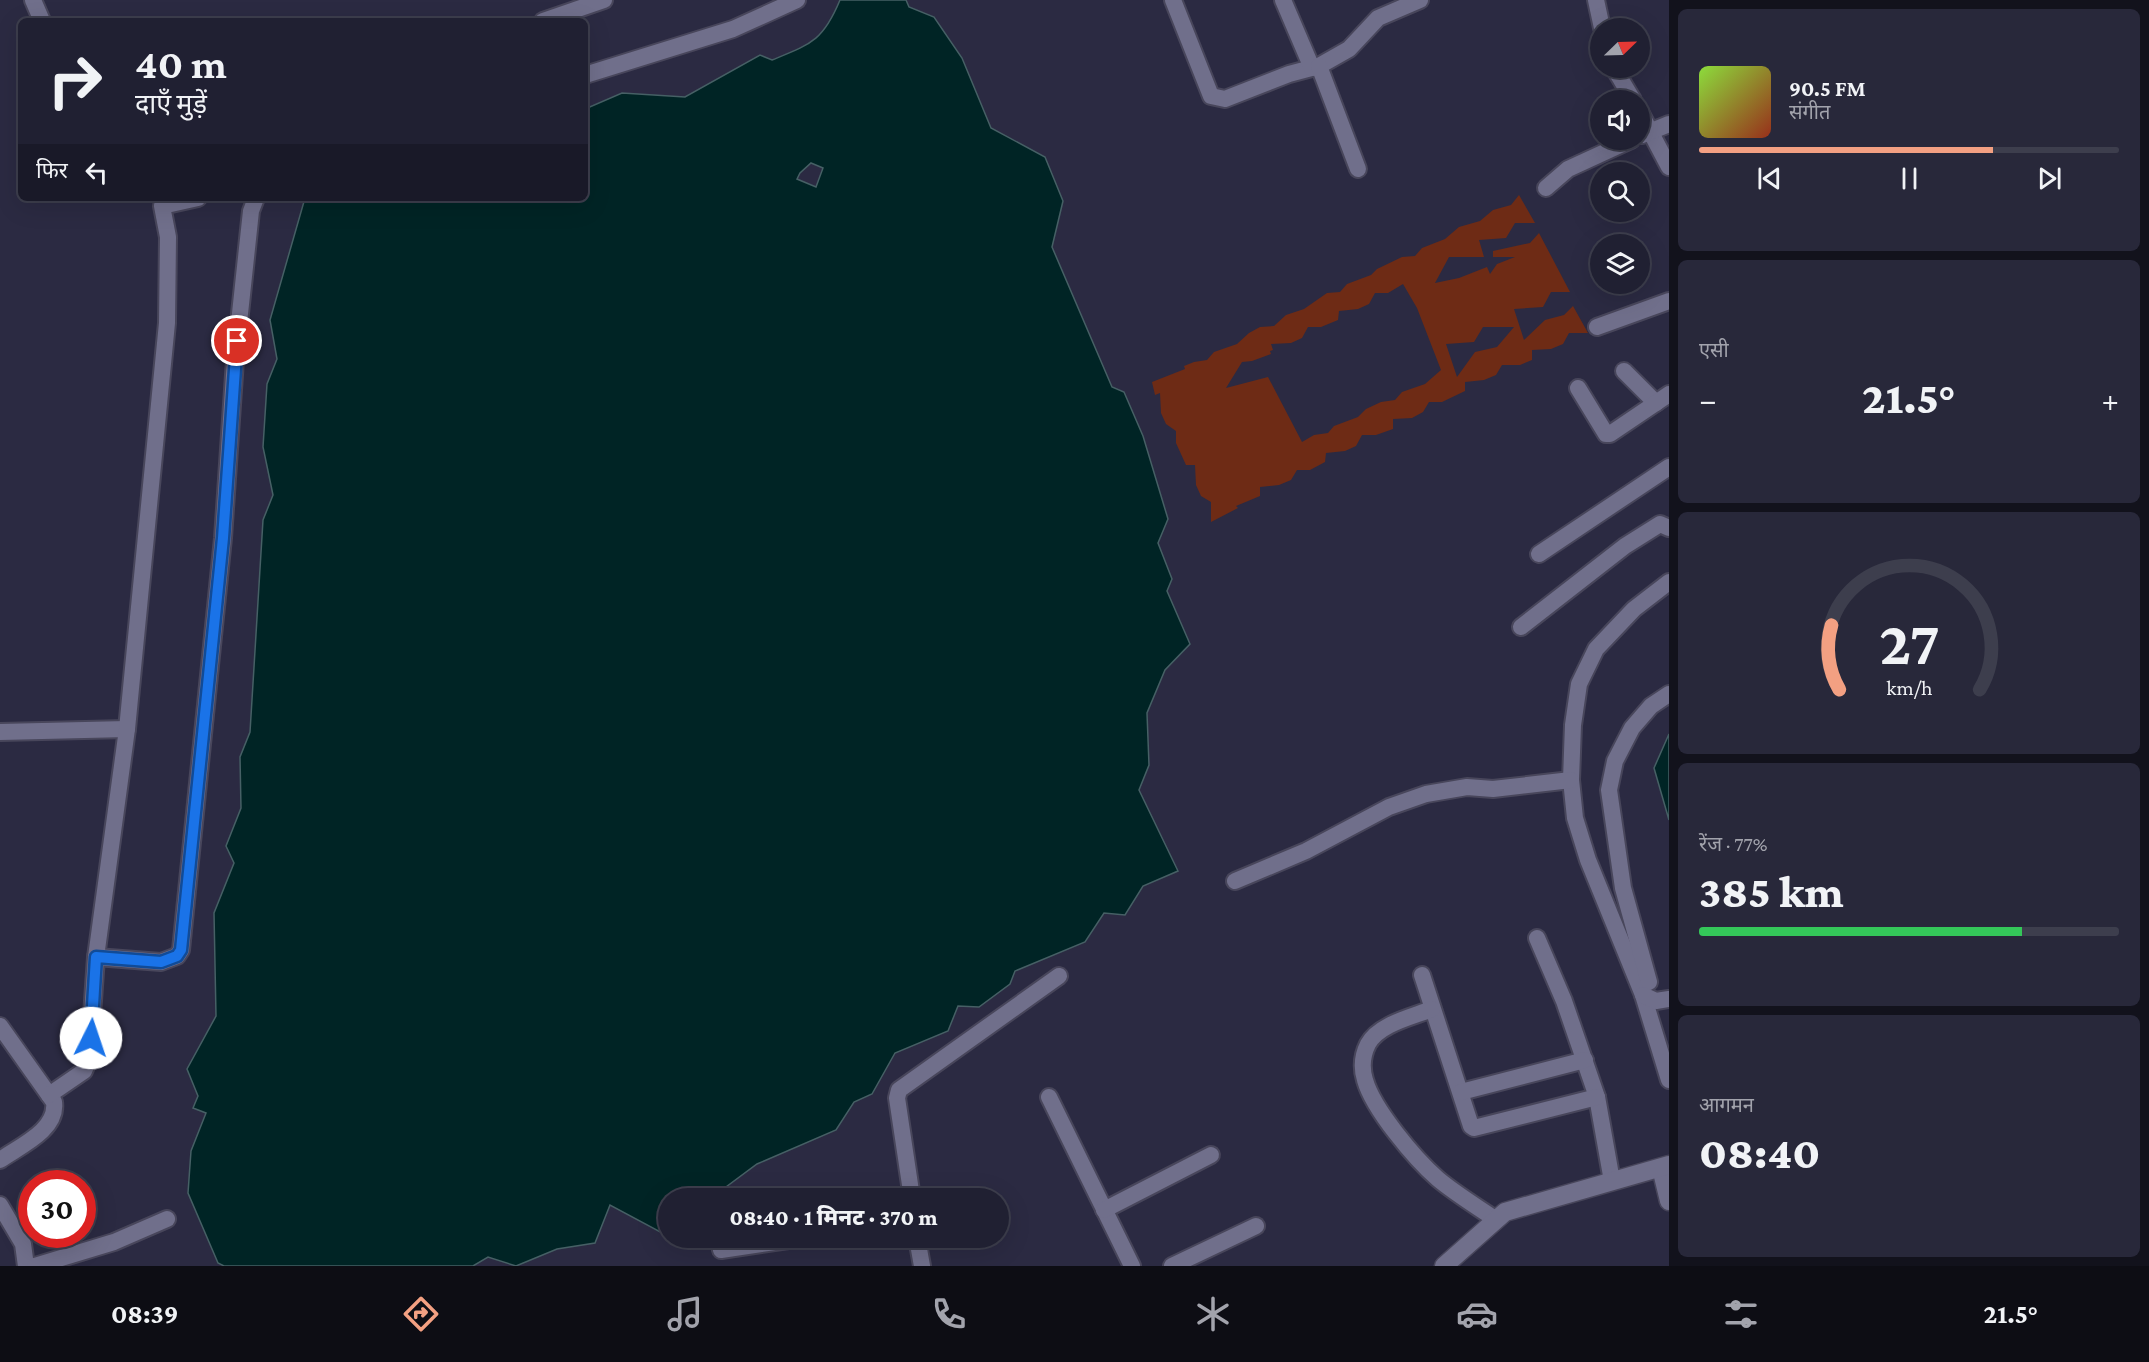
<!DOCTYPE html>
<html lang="hi">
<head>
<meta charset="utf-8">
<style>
  :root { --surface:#202032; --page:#28283a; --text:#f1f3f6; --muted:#a2a3ac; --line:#3d3e4d; --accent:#f3a082 }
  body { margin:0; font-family:"Crimson Pro","Noto Sans Devanagari",serif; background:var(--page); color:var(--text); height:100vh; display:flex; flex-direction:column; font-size:22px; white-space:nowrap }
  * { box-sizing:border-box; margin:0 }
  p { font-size:20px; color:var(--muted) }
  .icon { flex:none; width:33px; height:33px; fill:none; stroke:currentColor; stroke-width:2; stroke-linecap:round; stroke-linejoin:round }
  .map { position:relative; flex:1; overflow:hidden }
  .panel { display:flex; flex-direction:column; gap:9px; padding:9px; background:#12121c; width:480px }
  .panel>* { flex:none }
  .guide { position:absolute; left:18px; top:18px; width:570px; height:183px; border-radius:9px; box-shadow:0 6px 24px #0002,0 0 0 2px var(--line); background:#202032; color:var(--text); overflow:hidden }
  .needle { width:39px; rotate:67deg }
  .buttons { position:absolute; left:1590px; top:18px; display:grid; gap:12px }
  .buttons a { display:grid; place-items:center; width:60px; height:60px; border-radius:50%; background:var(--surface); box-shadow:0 6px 24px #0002,0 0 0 2px var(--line); font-size:30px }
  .speed { position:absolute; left:18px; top:1170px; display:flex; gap:12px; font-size:30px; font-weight:700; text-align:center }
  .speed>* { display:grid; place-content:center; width:78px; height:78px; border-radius:50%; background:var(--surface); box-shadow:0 6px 24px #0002,0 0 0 2px var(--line); line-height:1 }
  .speed .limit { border:9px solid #d22; background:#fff; color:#111 }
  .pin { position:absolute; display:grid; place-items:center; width:51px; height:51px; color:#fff; margin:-26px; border:3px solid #fff; border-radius:50%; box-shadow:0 2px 6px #0007 }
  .me { position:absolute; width:66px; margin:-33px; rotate:4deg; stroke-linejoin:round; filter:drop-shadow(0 0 4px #0008) }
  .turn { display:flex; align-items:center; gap:21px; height:126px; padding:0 18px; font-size:27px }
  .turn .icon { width:78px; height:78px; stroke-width:2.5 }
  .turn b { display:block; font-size:42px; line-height:51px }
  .then { display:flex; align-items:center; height:57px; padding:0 18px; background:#0003; gap:12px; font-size:22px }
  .big { font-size:45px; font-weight:800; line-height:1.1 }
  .panel .widget { flex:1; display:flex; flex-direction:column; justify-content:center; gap:9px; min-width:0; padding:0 21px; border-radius:9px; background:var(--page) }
  .panel .dial { align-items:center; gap:0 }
  .dial svg { height:156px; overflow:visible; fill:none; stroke:var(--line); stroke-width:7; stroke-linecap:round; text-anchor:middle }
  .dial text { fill:var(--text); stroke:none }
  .song { display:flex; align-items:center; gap:18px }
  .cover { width:72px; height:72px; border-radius:9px; background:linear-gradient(135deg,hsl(90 70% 55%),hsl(10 70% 35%)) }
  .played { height:6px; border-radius:3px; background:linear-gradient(90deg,var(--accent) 70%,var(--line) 70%) }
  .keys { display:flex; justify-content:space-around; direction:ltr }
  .heat { display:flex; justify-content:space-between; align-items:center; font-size:33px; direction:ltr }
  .charge { height:9px; border-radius:4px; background:linear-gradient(90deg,#34c759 77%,var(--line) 0) }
  .trip { position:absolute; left:658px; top:1188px; width:351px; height:60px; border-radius:30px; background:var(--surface); box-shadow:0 6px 24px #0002,0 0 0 2px var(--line); font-weight:800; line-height:60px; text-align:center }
  .menu { display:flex; height:96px; justify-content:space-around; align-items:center; background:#0d0d14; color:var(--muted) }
  .menu .icon { width:42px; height:42px }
  .menu .selected { color:var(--accent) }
  .menu b { font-size:27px; color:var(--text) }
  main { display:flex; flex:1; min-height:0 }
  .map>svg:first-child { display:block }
  .water { fill:#002425; stroke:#466065; stroke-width:1.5; fill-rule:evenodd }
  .building { fill:#6e2b15; fill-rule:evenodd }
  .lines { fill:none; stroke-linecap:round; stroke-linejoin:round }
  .minor-casing { stroke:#48465b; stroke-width:20 }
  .tertiary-casing { stroke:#48465b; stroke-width:21 }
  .minor { stroke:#706f8b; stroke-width:16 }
  .tertiary { stroke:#706f8b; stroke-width:18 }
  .route-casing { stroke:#114b97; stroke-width:15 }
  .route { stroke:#1a73e8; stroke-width:10 }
</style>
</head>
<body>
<main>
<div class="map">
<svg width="1669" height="1266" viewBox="0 0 1669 1266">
  <rect width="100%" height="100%" fill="#2b2a42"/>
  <!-- water -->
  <g class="water">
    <path d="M 840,0 L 906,0 L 909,7 L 934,17 L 962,58 L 991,128 L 1045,157 L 1063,201 L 1052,247 L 1112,387 L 1124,392 L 1143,436 L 1168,519 L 1158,543 L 1172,579 L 1167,591 L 1190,644 L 1165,670 L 1147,713 L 1149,765 L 1139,790 L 1178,871 L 1143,886 L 1125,915 L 1104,913 L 1085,942 L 1015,971 L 1010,984 L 979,1007 L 958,1006 L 948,1031 L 895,1053 L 872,1094 L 854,1102 L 836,1130 L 757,1164 L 726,1187 L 721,1198 L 669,1198 L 669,1232 L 664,1234 L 610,1205 L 595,1243 L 557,1249 L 516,1266 L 488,1257 L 473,1266 L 224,1266 L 218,1263 L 188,1193 L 191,1151 L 206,1113 L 193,1108 L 198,1096 L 187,1069 L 216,1016 L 214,913 L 234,863 L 226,846 L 241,808 L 240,757 L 250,732 L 263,520 L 273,495 L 263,447 L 267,384 L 277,359 L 270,320 L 305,198 L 585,198 L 585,109 L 622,93 L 685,97 L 760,55 L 772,60 C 811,44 823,41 840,0 ZM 811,163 L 823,168 L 816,187 L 797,179 L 800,173 Z"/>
    <path d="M 1669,734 L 1669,820 L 1654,768 Z"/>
  </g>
  <!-- building -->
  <path class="building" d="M 1519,195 L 1535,223 L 1515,223 L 1506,238 L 1479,240 L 1484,257 L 1449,257 L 1435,283 L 1459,278 L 1487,267 L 1490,274 L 1497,264 L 1515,257 L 1493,257 L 1493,251 L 1530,243 L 1539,233 L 1570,292 L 1551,292 L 1543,307 L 1514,309 L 1524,340 L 1545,320 L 1564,315 L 1573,306 L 1588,333 L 1569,333 L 1563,344 L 1551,349 L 1532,350 L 1532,360 L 1520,365 L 1502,365 L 1496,375 L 1484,380 L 1465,382 L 1465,391 L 1442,402 L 1429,402 L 1423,412 L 1412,418 L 1393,419 L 1393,429 L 1376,435 L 1362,435 L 1356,446 L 1345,451 L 1326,453 L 1325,462 L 1310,470 L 1297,470 L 1291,480 L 1279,485 L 1260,487 L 1260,496 L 1236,506 L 1238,508 L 1211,522 L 1211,502 L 1201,496 L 1196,485 L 1195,465 L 1186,465 L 1176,443 L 1176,431 L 1166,424 L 1161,413 L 1160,393 L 1155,395 L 1152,382 L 1185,369 L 1184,366 L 1194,362 L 1207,360 L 1214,352 L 1237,344 L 1249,333 L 1260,327 L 1274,326 L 1286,315 L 1304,309 L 1327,293 L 1340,292 L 1347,284 L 1371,275 L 1377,269 L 1402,257 L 1415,256 L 1422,248 L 1445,239 L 1459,227 L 1480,221 L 1493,210 L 1511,205 ZM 1403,284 L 1417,308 L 1441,370 L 1425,384 L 1402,392 L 1395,400 L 1381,402 L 1366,409 L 1358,417 L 1334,426 L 1328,433 L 1314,435 L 1302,442 L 1268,377 L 1226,388 L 1242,362 L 1252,361 L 1271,354 L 1270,351 L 1273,350 L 1271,344 L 1291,343 L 1302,338 L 1308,327 L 1321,327 L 1338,320 L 1339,311 L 1358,309 L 1369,304 L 1375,293 L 1388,293 ZM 1483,327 L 1514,327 L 1497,347 L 1475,352 L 1457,377 L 1446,344 L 1474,342 Z"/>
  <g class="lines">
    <defs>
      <g id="minor">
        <path d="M 33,0 L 42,21"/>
        <path d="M 1173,0 L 1211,96 L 1225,99 L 1289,74 L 1319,66 L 1349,49 L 1378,18 L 1420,0"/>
        <path d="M 1283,0 L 1312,68"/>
        <path d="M 1596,0 L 1602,28"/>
        <path d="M 543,21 L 604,0"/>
        <path d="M 1319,66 L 1358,169"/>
        <path d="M 1614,68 L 1633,100"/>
        <path d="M 585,75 L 733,29 L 797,0"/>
        <path d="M 1640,112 L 1669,167"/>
        <path d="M 1642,135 L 1669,124"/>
        <path d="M 1546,188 L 1568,169 L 1631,140"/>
        <path d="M 1597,327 L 1669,301"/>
        <path d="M 1624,371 L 1656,403"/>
        <path d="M 1578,388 L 1606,434 L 1610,434 L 1669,394"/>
        <path d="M 1539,554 L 1669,467"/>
        <path d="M 1669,582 L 1634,609 L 1596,649 L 1579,684 L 1573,725 L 1571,780 L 1575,818 L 1588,860 L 1643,995 L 1669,1080"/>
        <path d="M 1521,627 L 1625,546 L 1660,524 L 1669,528"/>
        <path d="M 0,732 L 127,729"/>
        <path d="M 1235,881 L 1306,851 L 1389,807 L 1426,794 L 1467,787 L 1493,789 L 1571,780"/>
        <path d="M 1537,938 L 1564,1001 L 1597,1097 L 1612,1181"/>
        <path d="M 96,957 L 161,962 L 177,956 L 181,950 L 223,538 L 235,360 L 251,211 L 256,198"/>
        <path d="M 1422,975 L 1471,1126 L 1474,1128 L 1597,1097"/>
        <path d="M 1649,982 L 1623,888 L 1609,790 L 1615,761 L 1632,728 L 1651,706 L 1669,694"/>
        <path d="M 1643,995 L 1656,1001 L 1669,999"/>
        <path d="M 1432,1009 C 1412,1017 1379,1024 1368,1044 C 1362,1056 1361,1067 1365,1080 C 1373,1109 1415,1159 1438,1179 C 1456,1194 1476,1206 1495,1219"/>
        <path d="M 0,1026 L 54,1102 C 58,1130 20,1146 0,1160"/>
        <path d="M 1461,1092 L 1585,1060"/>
        <path d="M 49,1095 L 84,1071 L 89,1059 L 96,957 L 127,729 L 167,323 L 168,237 L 162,206 L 198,198"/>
        <path d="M 1049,1097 L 1132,1266"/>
        <path d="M 912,1198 L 897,1098 L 899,1090 L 1059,976"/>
        <path d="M 0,1205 L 23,1244 L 26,1266"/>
        <path d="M 1104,1210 L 1211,1155"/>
        <path d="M 917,1238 L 922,1266"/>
        <path d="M 721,1250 L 802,1238"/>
        <path d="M 35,1266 L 114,1242 L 167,1219"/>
        <path d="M 1172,1266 L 1256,1226"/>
      </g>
      <g id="tertiary">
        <path d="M 1661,1168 L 1669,1201"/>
        <path d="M 1444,1266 L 1505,1212 L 1669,1165"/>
      </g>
    </defs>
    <!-- minor casing -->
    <use href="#minor" class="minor-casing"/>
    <!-- tertiary casing -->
    <use href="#tertiary" class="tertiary-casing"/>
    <!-- minor -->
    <use href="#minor" class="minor"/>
    <!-- tertiary -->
    <use href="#tertiary" class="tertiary"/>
  </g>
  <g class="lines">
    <defs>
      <path id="route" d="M 91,1038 L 96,957 L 161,962 L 177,956 L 181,950 L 223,538 L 237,341"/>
    </defs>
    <!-- route casing -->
    <use href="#route" class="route-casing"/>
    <!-- route -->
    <use href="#route" class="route"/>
  </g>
</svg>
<div class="buttons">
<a><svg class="needle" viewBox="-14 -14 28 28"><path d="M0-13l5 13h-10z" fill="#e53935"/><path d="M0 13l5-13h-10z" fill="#a2a3ac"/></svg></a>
<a><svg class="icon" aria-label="sound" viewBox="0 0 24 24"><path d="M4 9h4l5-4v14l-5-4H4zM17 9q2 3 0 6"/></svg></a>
<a><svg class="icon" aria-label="search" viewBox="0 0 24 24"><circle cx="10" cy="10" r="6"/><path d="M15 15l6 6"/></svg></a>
<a><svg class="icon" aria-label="layers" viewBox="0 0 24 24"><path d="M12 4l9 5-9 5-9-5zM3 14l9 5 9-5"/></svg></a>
</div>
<div class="speed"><div class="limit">30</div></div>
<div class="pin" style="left:237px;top:341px;background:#d93025"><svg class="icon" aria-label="arrive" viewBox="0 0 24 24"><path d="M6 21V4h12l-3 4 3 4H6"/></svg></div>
<svg class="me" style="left:91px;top:1038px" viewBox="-20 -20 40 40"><circle r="19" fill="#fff"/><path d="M0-13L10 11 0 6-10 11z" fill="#1a73e8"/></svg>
<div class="trip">08:40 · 1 मिनट · 370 m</div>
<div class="guide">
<div class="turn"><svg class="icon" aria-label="right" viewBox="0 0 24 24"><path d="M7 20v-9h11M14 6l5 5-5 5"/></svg><div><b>40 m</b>दाएँ मुड़ें</div></div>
<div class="then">फिर<svg class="icon" aria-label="left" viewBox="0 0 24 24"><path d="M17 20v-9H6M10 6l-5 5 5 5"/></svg></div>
</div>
</div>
<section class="panel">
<div class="widget">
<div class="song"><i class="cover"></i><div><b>90.5 FM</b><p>संगीत</p></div></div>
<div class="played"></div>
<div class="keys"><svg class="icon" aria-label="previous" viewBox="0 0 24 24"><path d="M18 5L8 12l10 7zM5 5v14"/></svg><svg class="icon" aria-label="pause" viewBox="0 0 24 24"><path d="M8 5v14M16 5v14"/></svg><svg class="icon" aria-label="next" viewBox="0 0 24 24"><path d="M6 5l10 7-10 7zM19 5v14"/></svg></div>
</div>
<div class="widget"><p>एसी</p>
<div class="heat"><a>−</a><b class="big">21.5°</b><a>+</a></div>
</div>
<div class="widget dial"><svg viewBox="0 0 100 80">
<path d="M14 69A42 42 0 1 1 86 69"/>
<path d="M14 69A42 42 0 0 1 10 36" stroke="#f3a082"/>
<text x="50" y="56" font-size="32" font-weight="700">27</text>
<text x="50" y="72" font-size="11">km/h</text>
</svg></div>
<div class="widget"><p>रेंज · 77%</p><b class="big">385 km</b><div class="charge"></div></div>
<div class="widget"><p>आगमन</p><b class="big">08:40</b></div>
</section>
</main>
<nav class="menu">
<b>08:39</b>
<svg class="icon selected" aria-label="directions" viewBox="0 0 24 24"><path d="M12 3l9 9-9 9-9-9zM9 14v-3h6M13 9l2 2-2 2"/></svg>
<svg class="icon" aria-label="music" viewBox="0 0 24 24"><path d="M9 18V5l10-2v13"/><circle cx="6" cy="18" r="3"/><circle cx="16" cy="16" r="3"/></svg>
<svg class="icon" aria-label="phone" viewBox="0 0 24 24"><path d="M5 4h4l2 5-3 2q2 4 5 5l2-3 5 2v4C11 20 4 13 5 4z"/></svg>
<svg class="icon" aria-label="climate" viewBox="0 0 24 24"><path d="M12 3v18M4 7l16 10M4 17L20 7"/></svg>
<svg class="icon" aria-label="car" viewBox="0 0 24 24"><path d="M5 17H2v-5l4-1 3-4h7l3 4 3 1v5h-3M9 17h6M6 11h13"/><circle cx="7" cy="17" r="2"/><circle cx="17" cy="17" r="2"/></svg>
<svg class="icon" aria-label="filters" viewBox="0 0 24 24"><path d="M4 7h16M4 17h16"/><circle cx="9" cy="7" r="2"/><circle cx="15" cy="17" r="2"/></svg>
<b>21.5°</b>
</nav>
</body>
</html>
